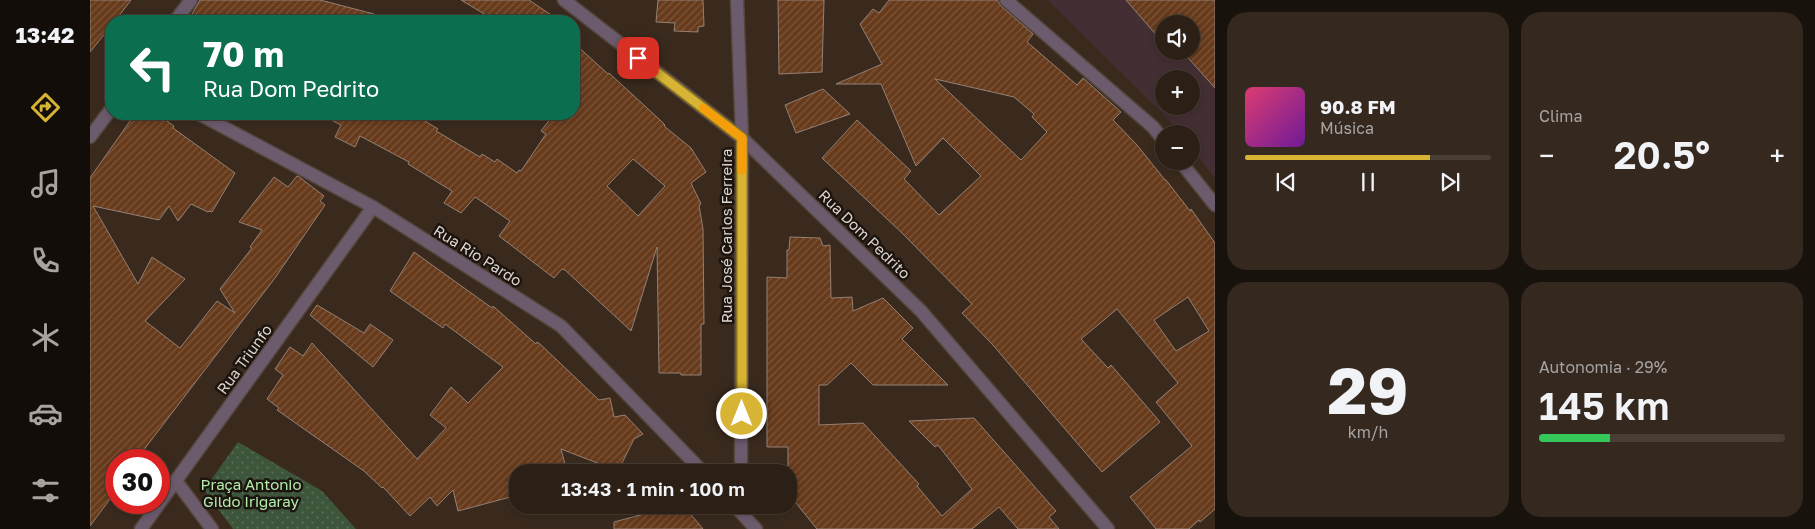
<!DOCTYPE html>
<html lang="pt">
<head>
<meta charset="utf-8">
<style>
  :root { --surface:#2c2016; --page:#34281f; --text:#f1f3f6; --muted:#a6a3a1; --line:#483e35; --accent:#d8b434 }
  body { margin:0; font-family:"Golos Text",sans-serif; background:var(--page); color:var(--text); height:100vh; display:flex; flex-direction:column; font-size:19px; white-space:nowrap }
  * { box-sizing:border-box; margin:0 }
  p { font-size:16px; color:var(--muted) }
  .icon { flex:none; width:28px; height:28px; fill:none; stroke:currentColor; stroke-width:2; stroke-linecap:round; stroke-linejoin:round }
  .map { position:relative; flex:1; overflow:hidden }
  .panel { display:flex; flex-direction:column; gap:12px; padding:12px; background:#18120c; width:600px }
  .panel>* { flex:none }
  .top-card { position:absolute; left:15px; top:15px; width:475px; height:105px; border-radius:20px; box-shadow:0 2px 8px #0003,0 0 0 1px var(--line); background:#0b6e4f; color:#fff; overflow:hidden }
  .tools { position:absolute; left:1065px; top:15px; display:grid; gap:10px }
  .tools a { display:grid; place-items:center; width:45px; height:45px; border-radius:50%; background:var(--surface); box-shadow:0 2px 8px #0003,0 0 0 1px var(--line); font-size:25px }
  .speed { position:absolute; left:15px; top:449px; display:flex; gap:10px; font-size:25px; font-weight:700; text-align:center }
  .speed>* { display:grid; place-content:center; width:65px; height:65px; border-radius:50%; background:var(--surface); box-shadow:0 2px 8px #0003,0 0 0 1px var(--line); line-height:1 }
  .speed .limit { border:8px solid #d22; background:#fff; color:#111 }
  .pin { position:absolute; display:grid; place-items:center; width:42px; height:42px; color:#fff; margin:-21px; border-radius:10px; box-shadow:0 2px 8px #0006 }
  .me { position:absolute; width:55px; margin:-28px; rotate:0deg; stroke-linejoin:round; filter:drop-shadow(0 0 4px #0008) }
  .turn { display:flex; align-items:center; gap:18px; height:105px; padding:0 15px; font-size:22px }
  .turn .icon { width:65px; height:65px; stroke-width:2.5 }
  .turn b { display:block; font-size:35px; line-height:42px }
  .big { font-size:38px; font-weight:600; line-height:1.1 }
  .panel .tile { flex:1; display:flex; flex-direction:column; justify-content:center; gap:8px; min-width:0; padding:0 18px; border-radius:20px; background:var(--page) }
  .panel .dial { align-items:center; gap:0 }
  .dial b { font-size:65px; line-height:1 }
  .song { display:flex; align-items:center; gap:15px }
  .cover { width:60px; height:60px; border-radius:8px; background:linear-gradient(135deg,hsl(340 70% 55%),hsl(280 70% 35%)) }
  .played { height:5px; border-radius:2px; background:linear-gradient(90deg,var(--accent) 75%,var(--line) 75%) }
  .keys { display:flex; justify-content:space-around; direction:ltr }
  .heat { display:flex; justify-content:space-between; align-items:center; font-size:28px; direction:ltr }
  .charge { height:8px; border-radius:4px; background:linear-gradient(90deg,#34c759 29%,var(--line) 0) }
  .panel .tiles { flex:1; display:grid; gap:12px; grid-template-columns:repeat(2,1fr) }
  .trip { position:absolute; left:419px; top:464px; width:288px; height:50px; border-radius:20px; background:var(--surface); box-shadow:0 2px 8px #0003,0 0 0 1px var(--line); font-weight:600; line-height:50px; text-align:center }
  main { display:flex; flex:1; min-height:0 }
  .menu { display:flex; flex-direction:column; width:90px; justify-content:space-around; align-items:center; background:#120d09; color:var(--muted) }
  .menu .icon { width:35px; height:35px }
  .menu .selected { color:var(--accent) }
  .menu b { font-size:22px; color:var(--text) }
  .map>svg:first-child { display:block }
  .education { fill:#432f33; fill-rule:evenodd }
  .green { fill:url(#green-dots) }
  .building { fill:url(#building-hatch); stroke:#948074; fill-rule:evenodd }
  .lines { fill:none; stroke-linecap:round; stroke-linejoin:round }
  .minor-casing { stroke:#54453a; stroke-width:15 }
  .minor { stroke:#6c5b6d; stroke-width:12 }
  .route-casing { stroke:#8c7522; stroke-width:12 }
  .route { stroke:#d8b434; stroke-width:9 }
  .slow { stroke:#f59e0b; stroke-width:9 }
  .labels { text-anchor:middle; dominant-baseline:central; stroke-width:5; stroke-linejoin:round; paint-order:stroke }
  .street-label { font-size:15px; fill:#ded4cd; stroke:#1c140f }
  .park-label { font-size:15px; fill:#b2edab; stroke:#1c140f }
</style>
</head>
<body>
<main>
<nav class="menu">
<b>13:42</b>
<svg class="icon selected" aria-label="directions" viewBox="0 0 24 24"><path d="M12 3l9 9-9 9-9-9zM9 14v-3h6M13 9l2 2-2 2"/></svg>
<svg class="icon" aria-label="music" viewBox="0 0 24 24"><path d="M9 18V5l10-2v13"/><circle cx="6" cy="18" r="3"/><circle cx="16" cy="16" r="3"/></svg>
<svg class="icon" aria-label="phone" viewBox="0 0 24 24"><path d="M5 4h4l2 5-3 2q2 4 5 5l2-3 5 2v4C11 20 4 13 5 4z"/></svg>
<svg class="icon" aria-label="climate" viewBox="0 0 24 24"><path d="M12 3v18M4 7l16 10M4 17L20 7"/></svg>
<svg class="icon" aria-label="car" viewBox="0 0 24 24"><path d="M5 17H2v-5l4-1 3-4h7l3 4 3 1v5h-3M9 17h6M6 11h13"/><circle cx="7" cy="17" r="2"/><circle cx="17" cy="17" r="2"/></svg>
<svg class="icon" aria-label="filters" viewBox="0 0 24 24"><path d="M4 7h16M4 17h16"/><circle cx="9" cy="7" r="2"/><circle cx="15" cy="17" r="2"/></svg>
</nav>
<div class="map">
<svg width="1125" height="529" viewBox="0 0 1125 529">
  <defs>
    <pattern id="green-dots" width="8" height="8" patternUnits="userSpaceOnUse" patternTransform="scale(1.25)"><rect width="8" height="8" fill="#3d563b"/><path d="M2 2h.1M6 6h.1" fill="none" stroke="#596d56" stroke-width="1.8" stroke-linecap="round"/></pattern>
    <pattern id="building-hatch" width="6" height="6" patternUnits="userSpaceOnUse" patternTransform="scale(1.25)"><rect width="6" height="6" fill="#673a1b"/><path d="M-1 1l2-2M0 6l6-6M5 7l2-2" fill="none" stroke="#7c563b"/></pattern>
  </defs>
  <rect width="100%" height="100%" fill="#3a2a1e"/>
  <!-- education -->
  <path class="education" d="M 958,0 L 1125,0 L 1125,178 L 1101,148 L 1101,134 L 1090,134 L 1078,119 ZM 1074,24 L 1101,24 L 1101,51 L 1074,51 ZM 1074,79 L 1101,79 L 1101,106 L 1074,106 Z"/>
  <!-- green -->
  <path class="green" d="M 148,442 L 232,491 L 266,529 L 143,529 L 114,490 Z"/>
  <!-- building -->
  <g class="building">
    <path d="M 0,0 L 41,0 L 25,21 L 21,21 L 21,26 L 0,52 Z"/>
    <path d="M 110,0 L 230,0 L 284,14 L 283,21 L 102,21 L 105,15 L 102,14 Z"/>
    <path d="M 371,0 L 439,0 L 470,21 L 406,21 Z"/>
    <path d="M 568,0 L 613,0 L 614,26 L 608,27 L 608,32 L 584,31 L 585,23 L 566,22 Z"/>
    <path d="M 688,0 L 734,0 L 732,72 L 689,74 Z"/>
    <path d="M 799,0 L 907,0 L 911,6 L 943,34 L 937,42 L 987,85 L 993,78 L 1031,112 L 1023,120 L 1047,145 L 1075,180 L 1076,180 L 1100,211 L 1101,209 L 1125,243 L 1125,509 L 1110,522 L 1109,520 L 1099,529 L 1066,529 L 1040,497 L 1102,446 L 1066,402 L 1088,383 L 1027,309 L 991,339 L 1018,368 L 1021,365 L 1070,422 L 1012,472 L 902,344 L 872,313 L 882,304 L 812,233 L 732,158 L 767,120 L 821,171 L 814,179 L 849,215 L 891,176 L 853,138 L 826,166 L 791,84 L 746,84 L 792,64 L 770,24 L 783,9 L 789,13 ZM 845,79 L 924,97 L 944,114 L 942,117 L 957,132 L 931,160 ZM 1098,297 L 1119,331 L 1086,351 L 1064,320 Z"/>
    <path d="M 1036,0 L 1125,0 L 1125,88 L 1092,51 L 1101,51 L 1101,24 L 1074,24 L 1074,44 Z"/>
    <path d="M 484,43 L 518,74 L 519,73 L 569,119 L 575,125 L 574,126 L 601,148 L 616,172 L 601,183 L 611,204 L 609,205 L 613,229 L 614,324 L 611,324 L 611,375 L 591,375 L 591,373 L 569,373 L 567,247 L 541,331 L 475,270 L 472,269 L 464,278 L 409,236 L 420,221 L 385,197 L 371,213 L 354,203 L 362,191 L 318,164 L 319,162 L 270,136 L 265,147 L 245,137 L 251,125 L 229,114 L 318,114 L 329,120 L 330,118 L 348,129 L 346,131 L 390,157 L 392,154 L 405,162 L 407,159 L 427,173 L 429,170 L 431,171 L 456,134 L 451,131 L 464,114 L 484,114 ZM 543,159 L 575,186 L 548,216 L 517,186 Z"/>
    <path d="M 733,89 L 760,114 L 706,133 L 695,105 Z"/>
    <path d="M 45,114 L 67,114 L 84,126 L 83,128 L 145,173 L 122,212 L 119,211 L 118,212 L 101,204 L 88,221 L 79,206 L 69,220 L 3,206 L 48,284 L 62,257 L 95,279 L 55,321 L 90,348 L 127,301 L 145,313 L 130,289 L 162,248 L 160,247 L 172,230 L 149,222 L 184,177 L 198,187 L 207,176 L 208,176 L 234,196 L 230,201 L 235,205 L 185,278 L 46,460 L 26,460 L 26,491 L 0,526 L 0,178 Z"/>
    <path d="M 700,237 L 730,238 L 733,246 L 740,245 L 741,298 L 762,297 L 763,311 L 793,298 L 823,328 L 812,339 L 858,385 L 783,385 L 761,363 L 737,385 L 729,385 L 729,425 L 773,423 L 829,484 L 827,486 L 852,516 L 882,489 L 848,445 L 845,447 L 819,421 L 884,418 L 966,511 L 959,517 L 969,529 L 928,529 L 909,507 L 882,529 L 727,529 L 698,493 L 698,447 L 677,447 L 677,277 L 697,278 L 697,250 L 699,250 Z"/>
    <path d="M 324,252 L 402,308 L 403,306 L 446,344 L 447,342 L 450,344 L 509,400 L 520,398 L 524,417 L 535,415 L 553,434 L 544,439 L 528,471 L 471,449 L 477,472 L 428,472 L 428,495 L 368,511 L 363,490 L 347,506 L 340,497 L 320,516 L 293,487 L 292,488 L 274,471 L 187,410 L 189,408 L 177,399 L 193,375 L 185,369 L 200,347 L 213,356 L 222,343 L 327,459 L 356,428 L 340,415 L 361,387 L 378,403 L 413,367 L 355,324 L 353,328 L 300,291 Z"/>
    <path d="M 227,305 L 274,333 L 280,324 L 303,340 L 283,367 L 220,315 Z"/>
    <path d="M 588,505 L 593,505 L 613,529 L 524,529 L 524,522 Z"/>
  </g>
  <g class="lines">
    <defs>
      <g id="minor">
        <path d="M 474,0 L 652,138 L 831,311 L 1018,529"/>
        <path d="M 647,0 L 652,138 L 651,472"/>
        <path d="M 916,0 L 1063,127 L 1074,141"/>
        <path d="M 85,21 L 101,0"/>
        <path d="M 109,114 L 283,207 L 471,326 L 613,472"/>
        <path d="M 0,137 L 21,109"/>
        <path d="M 1090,161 L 1125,205"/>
        <path d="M 86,481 L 122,529"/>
        <path d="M 644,505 L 666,529"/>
        <path d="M 51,529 L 283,207"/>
      </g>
    </defs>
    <!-- minor casing -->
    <use href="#minor" class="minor-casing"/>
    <!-- minor -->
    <use href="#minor" class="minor"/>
  </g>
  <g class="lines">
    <defs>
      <path id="route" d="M 548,58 L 652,138 L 652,414"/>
    </defs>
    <!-- route casing -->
    <use href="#route" class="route-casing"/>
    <!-- route -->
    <use href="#route" class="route"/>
    <!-- slow -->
    <path class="slow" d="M 613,108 L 652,138 L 652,170"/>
  </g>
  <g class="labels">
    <!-- street labels -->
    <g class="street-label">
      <text transform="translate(775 234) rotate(44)">Rua Dom Pedrito</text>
      <text transform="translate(636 236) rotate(-90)">Rua José Carlos Ferreira</text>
      <text transform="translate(388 255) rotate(32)">Rua Rio Pardo</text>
      <text transform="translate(154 359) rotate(-54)">Rua Triunfo</text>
    </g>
    <!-- park labels -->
    <g class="park-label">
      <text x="161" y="484">Praça Antonio<tspan x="161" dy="17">Gildo Irigaray</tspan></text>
    </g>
  </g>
</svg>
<div class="tools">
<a><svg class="icon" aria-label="sound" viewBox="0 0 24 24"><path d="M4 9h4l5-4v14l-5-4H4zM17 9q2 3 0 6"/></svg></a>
<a>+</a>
<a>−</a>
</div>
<div class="speed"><div class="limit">30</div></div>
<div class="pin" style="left:548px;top:58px;background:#d93025"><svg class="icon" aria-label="arrive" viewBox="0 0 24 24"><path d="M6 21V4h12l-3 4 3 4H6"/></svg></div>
<svg class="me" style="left:652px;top:414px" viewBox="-20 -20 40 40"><circle r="17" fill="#d8b434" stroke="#fff" stroke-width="3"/><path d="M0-11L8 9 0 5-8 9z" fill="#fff"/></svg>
<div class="trip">13:43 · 1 min · 100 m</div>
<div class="top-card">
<div class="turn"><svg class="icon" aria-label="left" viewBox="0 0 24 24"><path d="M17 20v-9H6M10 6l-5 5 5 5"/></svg><div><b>70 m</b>Rua Dom Pedrito</div></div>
</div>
</div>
<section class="panel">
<div class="tiles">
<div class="tile">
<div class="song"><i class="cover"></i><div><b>90.8 FM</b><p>Música</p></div></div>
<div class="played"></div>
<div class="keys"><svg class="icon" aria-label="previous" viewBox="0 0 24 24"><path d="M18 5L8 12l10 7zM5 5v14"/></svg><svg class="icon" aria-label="pause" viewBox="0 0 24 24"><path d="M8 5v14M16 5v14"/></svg><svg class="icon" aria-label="next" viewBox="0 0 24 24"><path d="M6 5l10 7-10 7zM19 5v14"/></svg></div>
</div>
<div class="tile"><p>Clima</p>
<div class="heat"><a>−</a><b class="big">20.5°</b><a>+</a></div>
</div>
<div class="tile dial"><b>29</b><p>km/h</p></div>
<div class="tile"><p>Autonomia · 29%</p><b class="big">145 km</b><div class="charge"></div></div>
</div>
</section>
</main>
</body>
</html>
